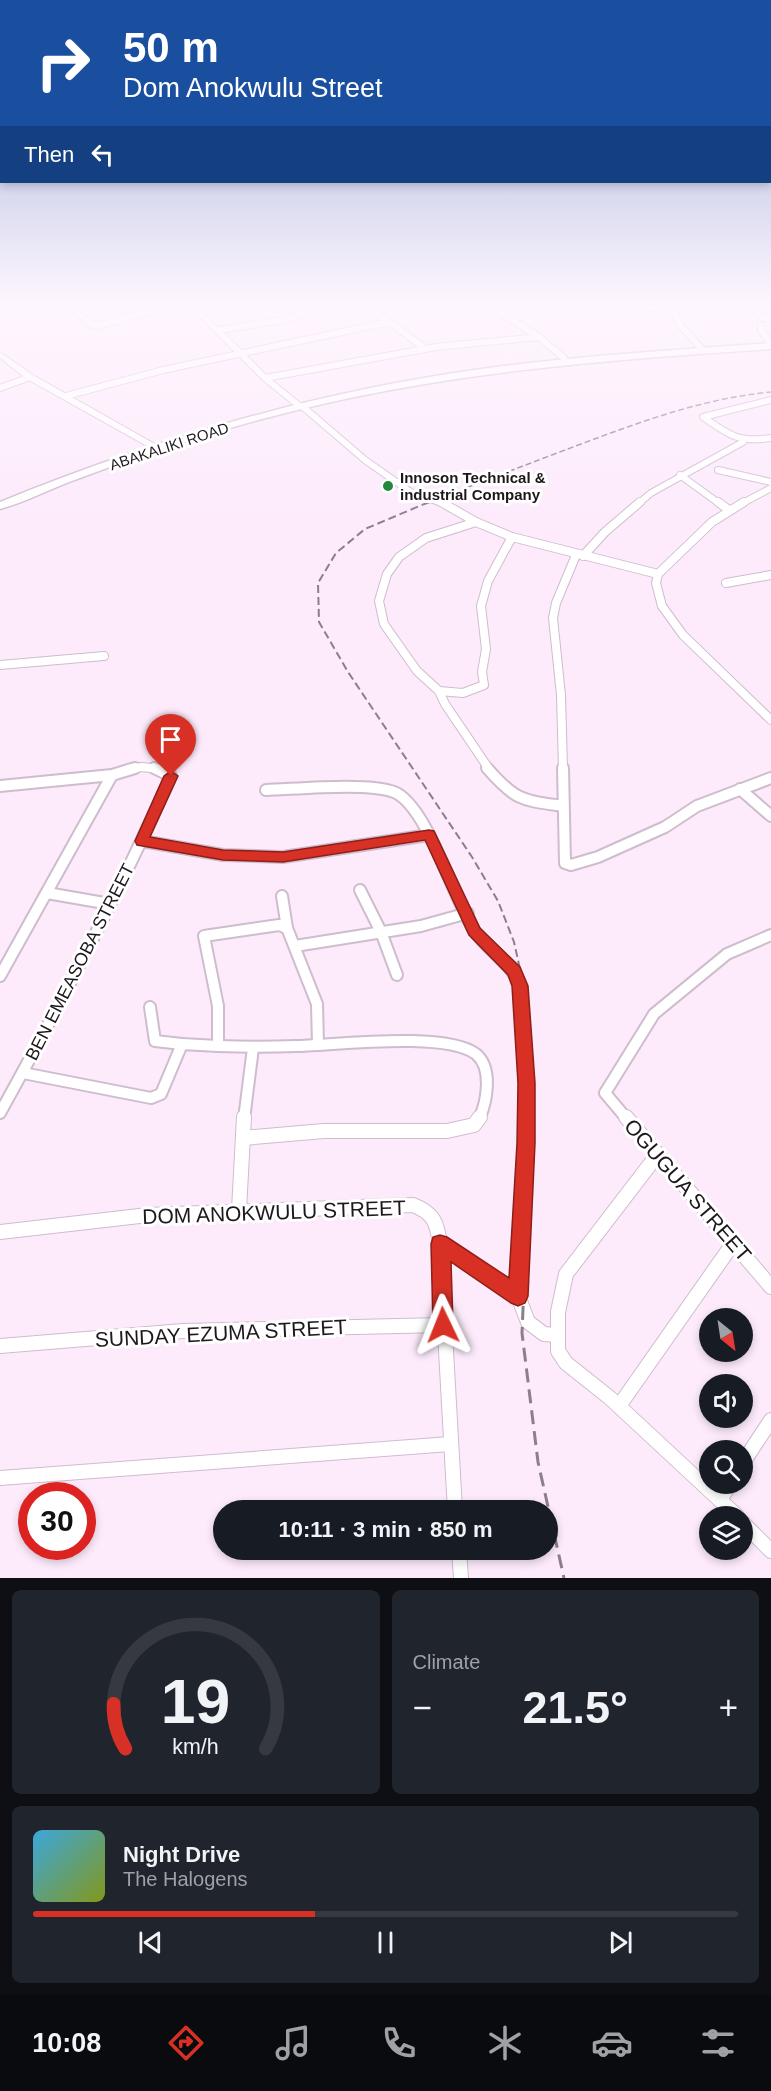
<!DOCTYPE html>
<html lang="en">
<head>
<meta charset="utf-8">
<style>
  :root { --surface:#171b24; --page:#20242c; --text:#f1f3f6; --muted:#9ea1a6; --line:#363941; --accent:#d93025 }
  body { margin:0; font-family:Helvetica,sans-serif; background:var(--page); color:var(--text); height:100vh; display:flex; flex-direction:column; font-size:22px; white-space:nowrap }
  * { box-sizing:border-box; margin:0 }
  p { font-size:20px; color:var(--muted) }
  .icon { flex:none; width:33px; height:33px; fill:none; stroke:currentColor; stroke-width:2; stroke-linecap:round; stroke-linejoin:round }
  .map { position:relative; height:1578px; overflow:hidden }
  .panel { display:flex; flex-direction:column; gap:12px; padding:12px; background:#0d0f14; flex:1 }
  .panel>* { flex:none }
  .hud { position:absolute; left:0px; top:0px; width:771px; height:183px; box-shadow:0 3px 9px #0003; background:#1a4fa0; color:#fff; overflow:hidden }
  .needle { width:39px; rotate:150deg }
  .buttons { position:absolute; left:699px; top:1308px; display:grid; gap:12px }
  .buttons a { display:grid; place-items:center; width:54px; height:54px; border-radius:50%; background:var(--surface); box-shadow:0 3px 9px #0003; font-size:30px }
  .speed { position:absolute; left:18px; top:1482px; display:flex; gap:12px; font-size:30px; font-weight:700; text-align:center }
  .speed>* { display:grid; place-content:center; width:78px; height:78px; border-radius:50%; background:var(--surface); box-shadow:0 3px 9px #0003; line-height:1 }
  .speed .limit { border:9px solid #d22; background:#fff; color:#111 }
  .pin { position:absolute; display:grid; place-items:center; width:51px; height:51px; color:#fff; margin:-62px -26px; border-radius:50% 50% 50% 0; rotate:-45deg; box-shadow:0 0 6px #0007 }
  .pin .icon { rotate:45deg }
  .me { position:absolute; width:66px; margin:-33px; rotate:358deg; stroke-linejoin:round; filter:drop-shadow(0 0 4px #0008) }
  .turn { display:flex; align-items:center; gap:21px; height:126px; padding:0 24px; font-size:27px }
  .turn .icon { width:78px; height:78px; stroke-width:2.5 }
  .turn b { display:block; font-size:42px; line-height:51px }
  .then { display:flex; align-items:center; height:57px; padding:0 24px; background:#0003; gap:12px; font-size:22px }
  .big { font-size:45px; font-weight:800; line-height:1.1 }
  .panel .tile { flex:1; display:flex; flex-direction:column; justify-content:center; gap:9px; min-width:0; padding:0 21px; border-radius:9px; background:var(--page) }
  .panel .dial { align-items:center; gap:0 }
  .dial svg { height:156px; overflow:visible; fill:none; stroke:var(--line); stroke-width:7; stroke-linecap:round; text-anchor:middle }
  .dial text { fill:var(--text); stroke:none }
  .song { display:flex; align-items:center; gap:18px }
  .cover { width:72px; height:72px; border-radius:9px; background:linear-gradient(135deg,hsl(200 70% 55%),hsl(70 70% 35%)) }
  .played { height:6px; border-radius:3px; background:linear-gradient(90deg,var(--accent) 40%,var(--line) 40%) }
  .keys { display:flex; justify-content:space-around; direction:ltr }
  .heat { display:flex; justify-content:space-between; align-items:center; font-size:33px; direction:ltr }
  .panel .tiles { flex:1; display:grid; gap:12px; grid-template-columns:1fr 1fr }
  .tile:last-child { grid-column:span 2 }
  .trip { position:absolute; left:213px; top:1500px; width:345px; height:60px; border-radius:30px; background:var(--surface); box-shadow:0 3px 9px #0003; font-weight:800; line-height:60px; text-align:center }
  .dock { display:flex; height:96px; justify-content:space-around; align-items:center; background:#090b0e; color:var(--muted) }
  .dock .icon { width:42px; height:42px }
  .dock .on { color:var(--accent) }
  .dock b { font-size:27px; color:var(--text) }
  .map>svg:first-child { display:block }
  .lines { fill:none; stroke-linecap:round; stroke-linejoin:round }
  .minor-far3-casing { stroke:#cebdcd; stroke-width:8 }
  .minor-far2-casing { stroke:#cebdcd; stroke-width:10 }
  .minor-far1-casing { stroke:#cebdcd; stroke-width:14 }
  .minor-casing { stroke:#cebdcd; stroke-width:16 }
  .primary-casing { stroke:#cebdcd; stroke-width:2 }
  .trunk-casing { stroke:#cebdcd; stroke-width:3 }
  .minor-far3 { stroke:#fff; stroke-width:6 }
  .minor-far2 { stroke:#fff; stroke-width:8 }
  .minor-far1 { stroke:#fff; stroke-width:10 }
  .minor { stroke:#fff; stroke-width:14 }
  .primary { fill:#fff; fill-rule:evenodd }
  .trunk { fill:#fff; fill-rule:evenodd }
  .rail-far2 { stroke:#8b7f8a; stroke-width:1.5; stroke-dasharray:6 3; stroke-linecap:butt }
  .rail-far1 { stroke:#8b7f8a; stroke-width:2; stroke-dasharray:8 4; stroke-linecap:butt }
  .rail { stroke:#8b7f8a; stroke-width:3; stroke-dasharray:14 7; stroke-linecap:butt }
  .route { fill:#d93025; stroke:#8d1f18; stroke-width:1.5 }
  .poi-dot { fill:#21883d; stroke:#fff; stroke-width:2 }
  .labels { text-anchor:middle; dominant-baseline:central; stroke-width:6; stroke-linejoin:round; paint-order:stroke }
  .far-street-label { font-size:15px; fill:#1e181d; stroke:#fff }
  .far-poi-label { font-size:15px; font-weight:bold; fill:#1e181d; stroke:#fff; text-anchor:start }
  .street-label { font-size:18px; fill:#1e181d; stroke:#fff }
  .near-street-label { font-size:21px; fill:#1e181d; stroke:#fff }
</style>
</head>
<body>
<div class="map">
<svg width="771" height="1578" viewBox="0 0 771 1578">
  <rect width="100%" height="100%" fill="#fdebfc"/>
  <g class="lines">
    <defs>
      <g id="minor-far3">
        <path d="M 63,301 L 92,325 L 97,326 L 190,301"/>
        <path d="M 361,301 L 423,347"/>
        <path d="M 482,301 L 539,337 L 564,358"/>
        <path d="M 621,301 L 634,309 L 668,307"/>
        <path d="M 666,301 L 681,326 L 701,348"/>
        <path d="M 744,301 L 763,318 L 771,319"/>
        <path d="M 749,307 L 771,302"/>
        <path d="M 202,315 L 265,378 L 297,404"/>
        <path d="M 761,325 L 761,330 L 770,343"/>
        <path d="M 219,330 L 282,320 L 347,301"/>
        <path d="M 265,378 L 436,347 L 539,337"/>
        <path d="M 0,388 L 30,377"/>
        <path d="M 66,396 L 163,370 L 389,322"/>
        <path d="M 771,400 L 703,417 C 729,435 738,443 771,438"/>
        <path d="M 302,406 L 365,460 L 412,493 L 445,504"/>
        <path d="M 718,470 L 771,482"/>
        <path d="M 680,475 L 720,504"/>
        <path d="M 638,504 L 651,493 L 743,442"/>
        <path d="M 741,504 L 771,488"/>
      </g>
      <g id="minor-far2">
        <path d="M 441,502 L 476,522 L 512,537 L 658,574"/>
        <path d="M 718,502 L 729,510"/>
        <path d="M 744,502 L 712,522 L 658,574 L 656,583 L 662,606 L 683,635 L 771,720"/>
        <path d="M 476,522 L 426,538 L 399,557 L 387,574 L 379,601 L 384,624 L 417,671 L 439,691 L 445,704 L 489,769"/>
        <path d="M 583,556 L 605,532 L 640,502"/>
        <path d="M 726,583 L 771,575"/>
        <path d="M 0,665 L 104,656"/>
        <path d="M 439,691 L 463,693 L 484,685 L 482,672 L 486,649 L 481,606 L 488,581 L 512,537"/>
        <path d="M 128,769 L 142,767 L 159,769"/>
        <path d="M 563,769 L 561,695 L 553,618 L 556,603 L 576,555"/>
      </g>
      <g id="minor-far1">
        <path d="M 487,768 C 516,801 521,800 563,806"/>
        <path d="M 563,768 L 565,863 L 571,865 L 598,857 L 665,827 L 697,806 L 771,778"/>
        <path d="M 0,786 L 112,775 L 135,768"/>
        <path d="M 740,789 L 771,816"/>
        <path d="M 266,790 C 297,789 368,782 394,792 C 427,805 454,900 474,930 C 488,952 510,960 520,986 L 526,1119"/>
        <path d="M 142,841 L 223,855 L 283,857 L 429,835"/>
        <path d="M 360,890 L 381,932 L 397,975"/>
        <path d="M 47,893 L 110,904"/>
        <path d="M 282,896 L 287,928 L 317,1004 L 318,1045"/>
        <path d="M 295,946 L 421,926 L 468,913"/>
        <path d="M 0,976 L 112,775"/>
        <path d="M 150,1007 L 155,1041 L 182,1044"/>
        <path d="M 218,1046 C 244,1047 270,1047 296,1046 C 336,1045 446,1031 476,1054 C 493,1068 487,1102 479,1119"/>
        <path d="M 23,1073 L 151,1098 L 161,1094 L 182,1044 L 218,1046 L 218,1006 L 204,936 L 279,925 L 287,928"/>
        <path d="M 0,1113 C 61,1003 120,891 171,776 L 154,768"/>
        <path d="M 244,1119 L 253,1048"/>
        <path d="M 627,1119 L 605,1093 L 654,1014 L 727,954 L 771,935"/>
      </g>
      <g id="minor">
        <path d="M 626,1117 L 771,1287"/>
        <path d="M 243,1138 L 324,1131 L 447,1131 L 474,1125 L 480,1117"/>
        <path d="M 658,1154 L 566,1274 L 558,1312 L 558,1351 L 566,1363 L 610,1398 L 737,1516"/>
        <path d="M 239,1210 L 244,1117"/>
        <path d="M 0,1232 L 148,1215 L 413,1205 C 434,1213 437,1223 440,1244 L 455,1510"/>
        <path d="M 440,1244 L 518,1296 L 528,1322 L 544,1334 L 557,1335"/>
        <path d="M 518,1296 L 526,1117"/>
        <path d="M 0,1346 L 183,1331 L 443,1325"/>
        <path d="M 619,1406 L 734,1242"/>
        <path d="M 742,1464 L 771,1420"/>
        <path d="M 0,1478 L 450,1444"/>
        <path d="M 720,1500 L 730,1484"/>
        <path d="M 742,1522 L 771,1551"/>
        <path d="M 459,1550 L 461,1578"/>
      </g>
      <path id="primary" d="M 0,352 L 33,375 L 162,448 L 154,450 L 27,379 L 0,358 Z"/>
      <path id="trunk" d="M 771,343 L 771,349 C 602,360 434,373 270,417 C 205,434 142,455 80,478 C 53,487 27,502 0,509 L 0,502 C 155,439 315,392 481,369 C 577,356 674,350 771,343 Z"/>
    </defs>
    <!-- minor-far3 casing -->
    <use href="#minor-far3" class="minor-far3-casing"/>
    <!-- minor-far2 casing -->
    <use href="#minor-far2" class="minor-far2-casing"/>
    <!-- minor-far1 casing -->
    <use href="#minor-far1" class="minor-far1-casing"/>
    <!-- minor casing -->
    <use href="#minor" class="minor-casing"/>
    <!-- primary casing -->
    <use href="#primary" class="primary-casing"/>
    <!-- trunk casing -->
    <use href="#trunk" class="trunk-casing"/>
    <!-- minor-far3 -->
    <use href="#minor-far3" class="minor-far3"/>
    <!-- minor-far2 -->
    <use href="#minor-far2" class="minor-far2"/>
    <!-- minor-far1 -->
    <use href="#minor-far1" class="minor-far1"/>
    <!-- minor -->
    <use href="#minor" class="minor"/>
    <!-- primary -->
    <use href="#primary" class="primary"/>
    <!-- trunk -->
    <use href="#trunk" class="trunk"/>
    <!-- rail-far2 -->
    <path class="rail-far2" d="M 425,504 C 469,486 513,470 557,453 C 627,427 696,399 771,392"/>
    <!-- rail-far1 -->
    <path class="rail-far1" d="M 429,502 L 365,529 L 336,553 L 318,583 L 319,622 L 348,672 L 472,857 L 498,901 L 514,942 L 529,1010 L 531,1119"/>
    <!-- rail -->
    <path class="rail" d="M 531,1117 L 522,1333 L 538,1462 L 564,1578"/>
  </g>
  <!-- sky -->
  <linearGradient id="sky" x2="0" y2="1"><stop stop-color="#96a7d6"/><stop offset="0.58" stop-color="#fef6fe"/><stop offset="1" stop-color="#fef6fe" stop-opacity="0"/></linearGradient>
  <rect width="771" height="522" fill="url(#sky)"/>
  <!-- route -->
  <path class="route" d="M 171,771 L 178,776 L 150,837 L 223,850 L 283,852 L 429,830 L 434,831 L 480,928 L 520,967 L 528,986 L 535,1083 L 535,1143 L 528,1296 L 525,1303 L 518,1306 L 511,1303 L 451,1262 L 453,1325 L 450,1332 L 443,1335 L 436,1332 L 433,1325 L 431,1244 L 433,1237 L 440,1235 L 447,1237 L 509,1278 L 517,1143 L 518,1083 L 512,986 L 508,975 L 469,935 L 425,840 L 283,862 L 223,860 L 137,845 L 135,841 L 164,776 Z"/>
  <!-- markers -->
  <circle class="poi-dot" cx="388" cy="486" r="6"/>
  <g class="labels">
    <!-- far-street labels -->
    <g class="far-street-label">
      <text transform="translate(169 446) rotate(-18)">ABAKALIKI ROAD</text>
    </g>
    <!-- far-poi labels -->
    <g class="far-poi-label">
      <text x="400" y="477">Innoson Technical &amp;<tspan x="400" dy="17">industrial Company</tspan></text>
    </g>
    <!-- street labels -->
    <g class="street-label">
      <text transform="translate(80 962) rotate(-63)">BEN EMEASOBA STREET</text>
    </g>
    <!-- near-street labels -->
    <g class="near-street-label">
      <text transform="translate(688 1190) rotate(49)">OGUGUA STREET</text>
      <text transform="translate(274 1212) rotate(-2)">DOM ANOKWULU STREET</text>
      <text transform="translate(221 1333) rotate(-3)">SUNDAY EZUMA STREET</text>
    </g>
  </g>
</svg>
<div class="buttons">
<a><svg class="needle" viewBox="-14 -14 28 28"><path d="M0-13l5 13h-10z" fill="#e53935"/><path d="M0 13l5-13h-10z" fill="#9ea1a6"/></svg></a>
<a><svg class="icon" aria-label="sound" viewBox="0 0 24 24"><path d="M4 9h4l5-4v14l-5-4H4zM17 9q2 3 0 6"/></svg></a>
<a><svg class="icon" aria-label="search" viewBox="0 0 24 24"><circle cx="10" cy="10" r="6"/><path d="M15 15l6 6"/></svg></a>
<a><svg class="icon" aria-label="layers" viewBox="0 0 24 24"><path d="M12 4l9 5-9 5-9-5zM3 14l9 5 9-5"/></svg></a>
</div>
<div class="speed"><div class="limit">30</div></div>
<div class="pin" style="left:171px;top:776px;background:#d93025"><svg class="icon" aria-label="arrive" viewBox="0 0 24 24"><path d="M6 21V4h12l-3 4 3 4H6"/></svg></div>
<svg class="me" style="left:443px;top:1325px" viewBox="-20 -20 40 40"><path d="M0-17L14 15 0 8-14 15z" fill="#d93025" stroke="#fff" stroke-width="4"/></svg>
<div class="trip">10:11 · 3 min · 850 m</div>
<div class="hud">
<div class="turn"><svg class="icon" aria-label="right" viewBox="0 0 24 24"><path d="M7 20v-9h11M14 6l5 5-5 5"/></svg><div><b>50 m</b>Dom Anokwulu Street</div></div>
<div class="then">Then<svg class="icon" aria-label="left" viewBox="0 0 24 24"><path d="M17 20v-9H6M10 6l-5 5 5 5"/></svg></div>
</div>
</div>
<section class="panel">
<div class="tiles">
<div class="tile dial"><svg viewBox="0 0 100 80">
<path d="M14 69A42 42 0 1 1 86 69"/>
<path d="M14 69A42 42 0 0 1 8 46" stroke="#d93025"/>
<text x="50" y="56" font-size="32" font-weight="700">19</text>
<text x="50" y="72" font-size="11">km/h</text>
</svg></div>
<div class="tile"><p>Climate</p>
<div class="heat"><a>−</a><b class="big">21.5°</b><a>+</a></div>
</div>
<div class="tile">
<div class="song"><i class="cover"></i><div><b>Night Drive</b><p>The Halogens</p></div></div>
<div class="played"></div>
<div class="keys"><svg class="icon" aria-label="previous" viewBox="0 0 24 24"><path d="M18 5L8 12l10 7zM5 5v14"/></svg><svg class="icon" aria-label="pause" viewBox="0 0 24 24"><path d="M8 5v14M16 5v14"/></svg><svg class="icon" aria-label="next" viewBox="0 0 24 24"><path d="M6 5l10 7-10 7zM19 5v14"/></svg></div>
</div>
</div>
</section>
<nav class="dock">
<b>10:08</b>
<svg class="icon on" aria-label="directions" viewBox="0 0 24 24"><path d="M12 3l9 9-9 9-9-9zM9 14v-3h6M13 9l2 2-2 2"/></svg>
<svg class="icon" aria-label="music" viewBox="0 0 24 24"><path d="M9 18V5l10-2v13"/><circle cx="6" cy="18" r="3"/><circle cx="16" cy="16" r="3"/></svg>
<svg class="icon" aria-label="phone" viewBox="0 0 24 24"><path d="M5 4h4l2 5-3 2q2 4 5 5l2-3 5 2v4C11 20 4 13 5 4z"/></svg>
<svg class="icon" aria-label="climate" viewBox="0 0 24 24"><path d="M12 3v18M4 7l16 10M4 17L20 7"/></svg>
<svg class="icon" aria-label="car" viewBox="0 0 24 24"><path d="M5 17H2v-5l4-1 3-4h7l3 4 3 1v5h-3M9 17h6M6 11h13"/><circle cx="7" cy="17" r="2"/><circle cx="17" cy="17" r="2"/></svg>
<svg class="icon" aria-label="filters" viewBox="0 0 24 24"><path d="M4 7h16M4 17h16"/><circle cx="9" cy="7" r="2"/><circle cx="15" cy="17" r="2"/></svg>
</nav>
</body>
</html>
